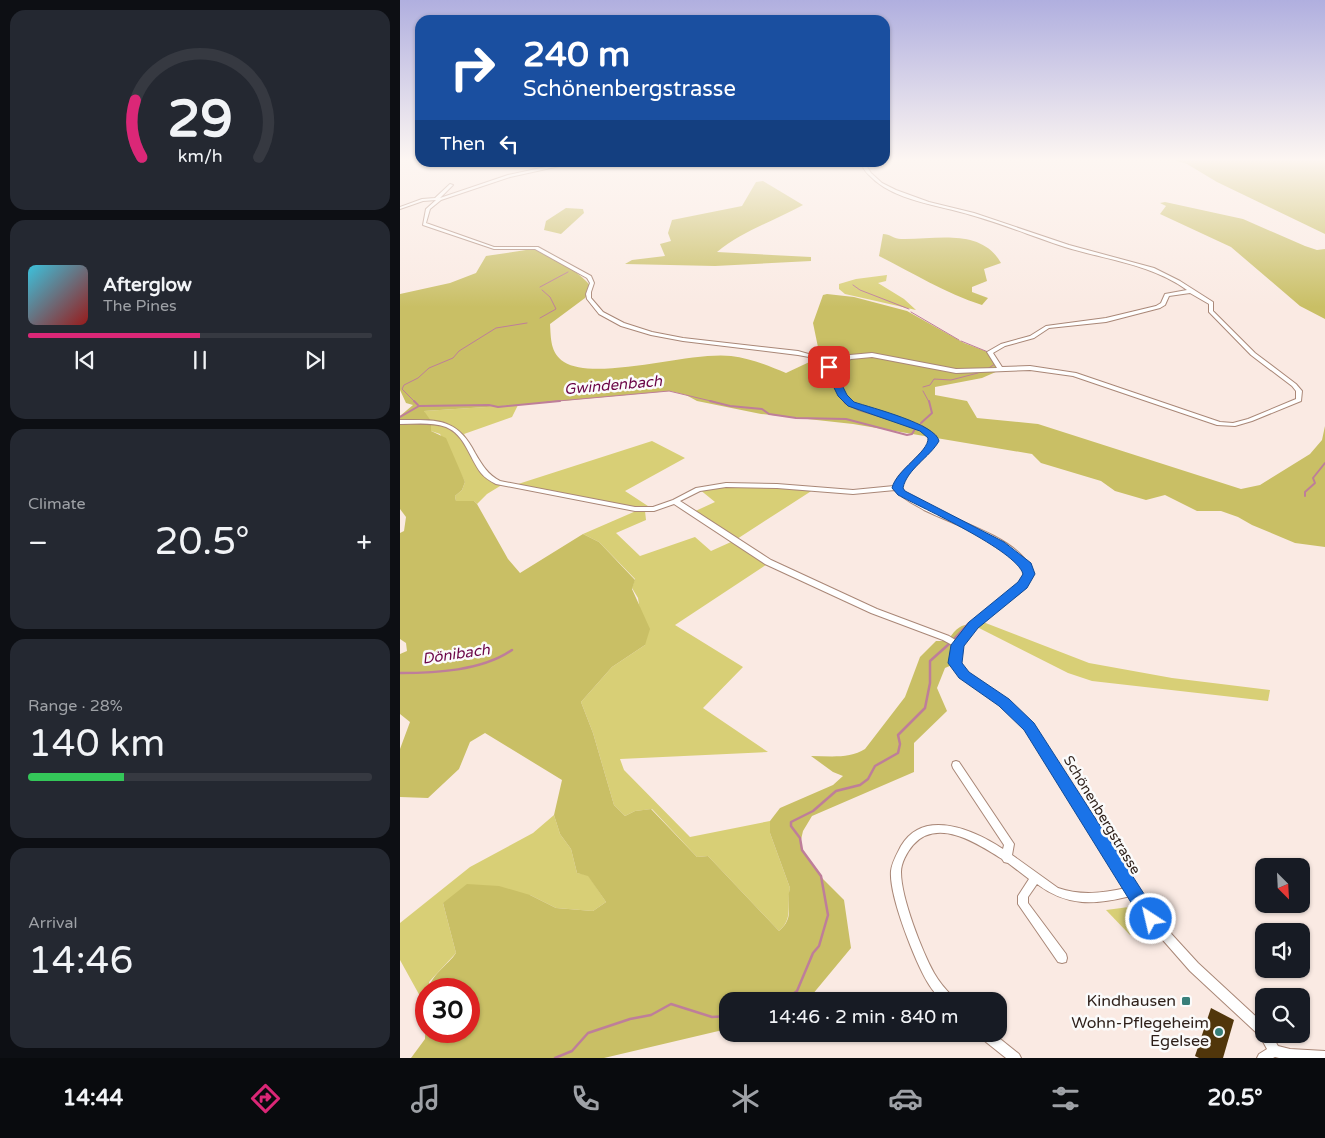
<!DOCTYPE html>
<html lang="en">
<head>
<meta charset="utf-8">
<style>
  :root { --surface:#171b24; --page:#242831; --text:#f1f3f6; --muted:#9ea1a6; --line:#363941; --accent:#db2777 }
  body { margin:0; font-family:"Varela Round",sans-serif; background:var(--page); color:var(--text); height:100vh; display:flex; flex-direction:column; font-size:19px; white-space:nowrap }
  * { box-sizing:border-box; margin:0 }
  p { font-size:16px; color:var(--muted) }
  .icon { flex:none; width:28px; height:28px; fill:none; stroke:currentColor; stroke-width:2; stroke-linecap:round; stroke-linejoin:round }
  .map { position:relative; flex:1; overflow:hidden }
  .side { display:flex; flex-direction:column; gap:10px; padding:10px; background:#0d0f14; width:400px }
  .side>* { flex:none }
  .guide { position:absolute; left:15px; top:15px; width:475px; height:152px; border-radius:15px; box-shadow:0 1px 4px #0004; background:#1a4fa0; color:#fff; overflow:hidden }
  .needle { width:32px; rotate:156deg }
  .fabs { position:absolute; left:855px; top:858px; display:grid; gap:10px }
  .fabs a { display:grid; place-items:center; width:55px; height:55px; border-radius:10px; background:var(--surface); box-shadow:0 1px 4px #0004; font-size:25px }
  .speed { position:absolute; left:15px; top:978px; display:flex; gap:10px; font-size:25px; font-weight:700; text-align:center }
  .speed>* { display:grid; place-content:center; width:65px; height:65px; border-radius:50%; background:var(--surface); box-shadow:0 1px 4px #0004; line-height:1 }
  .speed .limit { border:8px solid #d22; background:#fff; color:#111 }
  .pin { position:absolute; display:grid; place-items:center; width:42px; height:42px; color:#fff; margin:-21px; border-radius:10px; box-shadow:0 2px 8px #0006 }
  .me { position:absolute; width:55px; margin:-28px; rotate:325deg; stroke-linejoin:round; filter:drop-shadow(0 0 4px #0008) }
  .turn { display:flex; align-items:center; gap:18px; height:105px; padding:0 25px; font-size:22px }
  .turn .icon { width:65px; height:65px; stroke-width:2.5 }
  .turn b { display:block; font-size:35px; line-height:42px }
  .then { display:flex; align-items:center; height:48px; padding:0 25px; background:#0003; gap:10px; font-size:19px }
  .big { font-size:38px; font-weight:600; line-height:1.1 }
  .side .widget { flex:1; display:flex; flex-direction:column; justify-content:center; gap:8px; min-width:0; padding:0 18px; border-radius:15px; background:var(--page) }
  .side .dial { align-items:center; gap:0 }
  .dial svg { height:130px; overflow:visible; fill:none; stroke:var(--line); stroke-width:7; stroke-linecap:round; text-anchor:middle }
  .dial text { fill:var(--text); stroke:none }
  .song { display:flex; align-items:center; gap:15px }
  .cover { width:60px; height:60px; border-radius:8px; background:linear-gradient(135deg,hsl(190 70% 55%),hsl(0 70% 35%)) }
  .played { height:5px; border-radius:2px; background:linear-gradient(90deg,var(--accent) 50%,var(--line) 50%) }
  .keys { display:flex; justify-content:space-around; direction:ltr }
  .heat { display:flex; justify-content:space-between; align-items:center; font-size:28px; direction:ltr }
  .charge { height:8px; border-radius:4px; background:linear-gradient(90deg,#34c759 28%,var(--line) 0) }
  .trip { position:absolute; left:319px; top:992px; width:288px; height:50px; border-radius:15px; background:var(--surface); box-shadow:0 1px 4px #0004; font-weight:600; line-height:50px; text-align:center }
  .tab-bar { display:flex; height:80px; justify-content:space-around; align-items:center; background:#090b0e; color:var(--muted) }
  .tab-bar .icon { width:35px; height:35px }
  .tab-bar .on { color:var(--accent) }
  .tab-bar b { font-size:22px; color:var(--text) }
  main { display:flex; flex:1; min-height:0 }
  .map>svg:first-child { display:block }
  .green { fill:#d8cf76 }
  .forest { fill:#c9bf65 }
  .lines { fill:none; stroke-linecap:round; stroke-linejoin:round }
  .stream-far2 { stroke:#be7e9a; stroke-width:1 }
  .stream-far1 { stroke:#be7e9a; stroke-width:2 }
  .stream { stroke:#be7e9a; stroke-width:2.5 }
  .building { fill:#51360b }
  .minor-casing { stroke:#a98777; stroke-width:2 }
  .minor { fill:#fff; fill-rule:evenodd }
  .route { fill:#1a73e8; stroke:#114b97 }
  .poi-dot { fill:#387f7a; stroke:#fbfbfb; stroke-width:2 }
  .labels { text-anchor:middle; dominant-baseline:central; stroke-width:5; stroke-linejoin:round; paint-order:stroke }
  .street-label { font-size:14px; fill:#2d1f19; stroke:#fbfbfb }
  .water-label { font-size:15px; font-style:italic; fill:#6b0647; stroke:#fbfbfb }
  .near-poi-label { font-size:16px; fill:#2d1f19; stroke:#fbfbfb; text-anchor:end }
</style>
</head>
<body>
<main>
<section class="side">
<div class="widget dial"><svg viewBox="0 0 100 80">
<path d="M14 69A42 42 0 1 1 86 69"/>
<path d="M14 69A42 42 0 0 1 10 34" stroke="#db2777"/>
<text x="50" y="56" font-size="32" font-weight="700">29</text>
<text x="50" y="72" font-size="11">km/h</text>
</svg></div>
<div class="widget">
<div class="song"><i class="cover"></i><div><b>Afterglow</b><p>The Pines</p></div></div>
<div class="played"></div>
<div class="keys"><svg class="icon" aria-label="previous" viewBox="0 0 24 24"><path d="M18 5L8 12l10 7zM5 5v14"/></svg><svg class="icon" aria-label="pause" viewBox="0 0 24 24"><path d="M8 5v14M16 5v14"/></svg><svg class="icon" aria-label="next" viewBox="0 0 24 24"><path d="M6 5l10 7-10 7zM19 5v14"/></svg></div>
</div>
<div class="widget"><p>Climate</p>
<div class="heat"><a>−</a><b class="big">20.5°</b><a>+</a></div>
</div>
<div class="widget"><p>Range · 28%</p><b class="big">140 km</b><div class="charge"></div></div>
<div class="widget"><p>Arrival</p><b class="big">14:46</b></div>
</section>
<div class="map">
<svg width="925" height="1058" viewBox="0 0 925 1058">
  <rect width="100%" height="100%" fill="#faeae3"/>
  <!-- green -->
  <g class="green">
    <path d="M 487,275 L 486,281 L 478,283 L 504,299 L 516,310 L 445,294 L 439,289 L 439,284 L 456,279 Z"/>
    <path d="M 118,405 L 112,417 L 64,434 L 89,475 L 105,483 L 87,494 L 77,504 L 74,501 L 56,501 L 55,496 L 62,490 L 65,482 L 40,434 L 31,431 L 24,411 Z"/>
    <path d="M 252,441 L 285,458 L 225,491 L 251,508 L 245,511 L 246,520 L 216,533 L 240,556 L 295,537 L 311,551 L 331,542 L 289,514 L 315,502 L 299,489 L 308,486 L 416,488 L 337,539 L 372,561 L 275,625 L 343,667 L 303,708 L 368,752 L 220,759 L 224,770 L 290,837 L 370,821 L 370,833 L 390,888 C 386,905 394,918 379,931 L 308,856 L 297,857 L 252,809 L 235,811 L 225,816 L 214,805 L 193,733 L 181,702 L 212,667 L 245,645 L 238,598 L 232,588 L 235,579 L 199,542 L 183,534 L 236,511 L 115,485 Z"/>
    <path d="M 583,622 L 689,663 L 772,678 L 870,690 L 868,701 L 692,681 L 668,673 L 577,627 Z"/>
    <path d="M 154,815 L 160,834 L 171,849 L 177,873 L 188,875 L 206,902 L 193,911 L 156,908 L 130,895 L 43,903 L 56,953 L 29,982 L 29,989 L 26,989 L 26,1007 L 0,960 L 0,923 L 70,867 L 133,833 Z"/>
    <path d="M 729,907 L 744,927 L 730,935 L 706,910 Z"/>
  </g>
  <!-- forest -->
  <g class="forest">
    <path d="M 771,159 L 925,159 L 925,234 L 817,182 L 787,164 Z"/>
    <path d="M 363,181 L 403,205 C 374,221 342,231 317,252 L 411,257 L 411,261 L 315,266 L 225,264 L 232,260 L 265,256 L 260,244 L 271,241 L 268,233 L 272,220 L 342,206 L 356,182 Z"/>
    <path d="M 765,202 L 843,219 L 905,246 L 917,250 L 925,249 L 925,319 L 900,306 L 831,247 L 760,214 L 766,206 L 760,203 Z"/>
    <path d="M 166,208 L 183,209 L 184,213 L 161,234 L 144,230 L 146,221 Z"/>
    <path d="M 483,234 C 490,234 494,239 501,239 C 534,240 581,227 601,263 L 584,269 L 587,281 L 572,287 L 572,292 L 588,298 L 582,305 C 545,293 513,273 479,256 Z"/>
    <path d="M 139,248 C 152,258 187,276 191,288 L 185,298 L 150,324 C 151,338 150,353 164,362 C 196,382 290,351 331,356 C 350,358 369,366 386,373 L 420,357 L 413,323 L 423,295 L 427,294 L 454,297 L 507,311 L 564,343 L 588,352 L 598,371 L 582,378 L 535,387 L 535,395 L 567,401 L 577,418 L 638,424 L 841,489 L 860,485 L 910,454 L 922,440 L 925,426 L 925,547 L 895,543 L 852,525 L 838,517 L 821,511 L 797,511 L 765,495 L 746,500 L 715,491 L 701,481 L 641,463 L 632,454 L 453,424 L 361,414 L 297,401 L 286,395 L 270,391 L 118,405 L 24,411 L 31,421 L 31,431 L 46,438 L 65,482 L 62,490 L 55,496 L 56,501 L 74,501 L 77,504 L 108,559 L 120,573 L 183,534 L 199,542 L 235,580 L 232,589 L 250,629 L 245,645 L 212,667 L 181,702 L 193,733 L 214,805 L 225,816 L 235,811 L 251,809 L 297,857 L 308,856 L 379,931 C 396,916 385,906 390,888 L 370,833 L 370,821 L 380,808 L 433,785 L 443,776 L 433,772 L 411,756 C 429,756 450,759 465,749 L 505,697 L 520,657 L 536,641 L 547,641 C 554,632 560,622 573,625 L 552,659 L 552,665 L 545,668 L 537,688 L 547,711 L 514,743 L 514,772 L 412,816 L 403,831 L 400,844 L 405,855 L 423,879 L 444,900 L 451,948 L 407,1001 L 328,1001 L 327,1029 L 204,1058 L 11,1058 L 25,1039 L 26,1012 L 26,1031 L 69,1031 L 69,989 L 29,989 C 30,976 49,964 56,953 L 43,903 L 67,884 L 99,886 L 130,895 L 156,908 L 193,911 L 206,902 L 188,876 L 177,873 L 171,849 L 160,834 L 154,815 L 162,780 L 85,733 L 70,742 L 59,769 L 28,798 L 0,797 L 0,749 L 10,722 L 0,714 L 0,654 L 7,651 L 6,643 L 0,639 L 0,533 L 4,531 L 6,517 L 0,509 L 0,416 L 13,405 L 6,403 L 0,390 L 0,294 L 50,283 L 76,273 L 86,256 Z"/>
  </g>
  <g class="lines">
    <!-- stream-far2 -->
    <g class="stream-far2">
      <path d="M 453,285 L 460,290 L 509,309"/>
      <path d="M 140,287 L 168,272"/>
      <path d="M 511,312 L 559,340"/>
      <path d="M 140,318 L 156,309 L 150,297 L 142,290"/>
      <path d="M 561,341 L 588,352"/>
      <path d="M 587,369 L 595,364"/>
      <path d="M 523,387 L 530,385 L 534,379 L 551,380 L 578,373"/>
      <path d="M 523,391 L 529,402"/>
      <path d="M 15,402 L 2,389 L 4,385 L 18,378 L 29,368 L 53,358 L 59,351 L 96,328 L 127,323"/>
      <path d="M 147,402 L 269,391 L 315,402"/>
    </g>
    <!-- stream-far1 -->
    <g class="stream-far1">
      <path d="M 14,401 L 18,405"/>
      <path d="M 310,401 L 330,406 L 362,409 L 369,414 L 396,418 L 446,419 L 507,435 L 512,434 L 515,429"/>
      <path d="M 0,417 L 19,406 L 89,405 L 98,407 L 160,401"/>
      <path d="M 521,423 L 532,413 L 529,401"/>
      <path d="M 905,496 L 905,492 L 915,483 L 913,478 L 925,463"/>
    </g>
    <!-- stream -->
    <g class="stream">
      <path d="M 554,639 L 569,623"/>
      <path d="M 0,673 C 35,673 82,671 112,650"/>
      <path d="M 362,1001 L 390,996 L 397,991 L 413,953 L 419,946 L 428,915 L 421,876 L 402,850 L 400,838 L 391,826 L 391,822 L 413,811 L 436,791 L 460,785 L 468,779 L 475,766 L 498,753 L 500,744 L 498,735 L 525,708 L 530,683 L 530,661 L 549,644"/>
      <path d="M 155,1058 L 172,1051 L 188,1033 L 230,1019 L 251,1015 L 271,1004 L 312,1017 L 328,1016"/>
    </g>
  </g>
  <!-- building -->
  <path class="building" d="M 811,1008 L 834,1020 L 823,1058 L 799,1058 L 795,1056 Z"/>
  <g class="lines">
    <defs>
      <g id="minor">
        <path d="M 169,162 L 178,162 L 110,177 L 41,200 L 30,209 L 26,223 L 94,247 L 138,247 L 191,276 L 194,283 L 191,292 L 191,298 L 203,312 L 224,323 L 252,332 L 283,338 L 398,351 L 412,355 L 430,363 L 450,355 L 472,353 L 556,369 L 597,368 L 587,352 L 601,344 L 630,336 L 646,326 L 706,318 L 756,306 L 761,303 L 765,294 L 787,290 C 751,264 707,260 665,247 C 634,237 603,224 571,215 C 539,205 493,201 469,175 C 465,172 463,167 460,162 L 464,162 L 471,173 L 482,183 L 496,190 L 529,202 L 574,213 L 669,245 L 754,268 L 780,281 L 813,302 L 813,311 L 855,353 L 896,384 L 902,391 L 901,401 L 852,421 L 835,426 L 817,425 L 673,376 L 630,370 L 556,373 L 472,357 L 451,359 L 433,366 L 434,374 L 449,401 L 463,408 L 522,426 L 536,436 L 537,441 L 532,448 L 504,478 L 500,488 C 507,497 519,502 530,507 C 557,521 602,534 622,556 C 626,560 629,565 632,569 C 631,576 630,581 626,587 C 612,602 546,640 560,666 C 567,677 596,691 607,700 C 616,707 624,716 632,724 L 755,916 L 798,963 L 864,1024 L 864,1034 L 871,1034 L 878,1046 L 890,1049 L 925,1051 L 925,1058 L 879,1058 L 875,1057 L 873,1058 L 857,1058 L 859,1054 L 867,1049 L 860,1036 L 790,971 L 747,922 L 731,896 C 694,905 668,907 637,884 L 628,897 L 628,903 L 666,954 L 667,958 L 666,962 L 662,963 L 658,962 L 618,904 L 618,896 L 629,879 L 608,863 L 604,862 L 602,859 C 578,844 538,817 513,845 C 507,852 501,863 501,872 C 501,898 522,951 534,973 C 539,982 546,990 553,997 L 555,1001 L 542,1001 C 537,995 532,990 528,983 C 515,961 489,896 491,871 C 492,862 497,854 501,846 C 524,807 576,831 603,849 L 604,845 L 553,768 L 552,765 L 553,762 L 556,761 L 559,762 L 612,841 L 614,844 L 612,855 L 658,888 C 681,896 703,893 726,888 L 626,728 L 601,704 L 561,677 L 556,671 L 551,662 L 551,652 L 554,646 L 543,640 L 471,613 L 365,564 L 274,504 L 254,511 L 235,511 L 96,484 C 90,481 85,478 81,473 C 69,457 65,435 46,427 C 32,422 15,424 0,424 L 0,420 C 36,420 57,417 75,453 C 82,465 88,475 100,481 L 235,507 L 253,507 L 273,500 L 296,488 L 326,483 L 377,484 L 453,490 L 494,486 L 499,476 L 528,446 L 531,441 L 530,437 L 518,428 L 459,410 L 445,403 L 428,374 L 427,366 L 409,357 L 398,355 L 283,341 L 251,335 L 221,326 L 199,314 L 187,299 L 186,294 L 190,283 L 187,278 L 135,249 L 94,249 L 23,225 L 26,209 L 36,200 L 23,201 L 0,209 L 0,207 L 22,199 L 35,198 L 50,184 L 53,185 L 40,198 L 108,175 ZM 790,293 L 809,304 L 809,312 L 851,355 L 892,386 L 896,391 L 896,399 L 848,419 L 833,423 L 820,422 L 676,373 L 630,366 L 602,367 L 593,353 L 605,346 L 634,338 L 649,328 L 706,322 L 760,308 L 765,305 L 769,296 ZM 326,487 L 377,488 L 453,494 L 495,490 C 503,499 514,504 524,510 C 559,527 600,537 624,569 L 623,579 L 620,583 C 598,601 574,617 557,641 L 549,636 L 477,609 L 371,560 L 280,501 L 300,491 Z"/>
        <path d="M 579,1034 L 594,1034 L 619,1054 L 621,1058 L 606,1058 L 581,1038 Z"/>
      </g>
    </defs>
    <!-- minor casing -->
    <use href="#minor" class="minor-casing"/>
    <!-- minor -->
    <use href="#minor" class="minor"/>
  </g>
  <!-- sky -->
  <linearGradient id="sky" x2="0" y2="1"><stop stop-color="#b0afdf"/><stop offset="0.52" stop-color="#fdf6f2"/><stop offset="1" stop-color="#fdf6f2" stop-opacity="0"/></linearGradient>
  <rect width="925" height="307" fill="url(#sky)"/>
  <!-- route -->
  <path class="route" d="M 426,365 L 432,365 L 447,395 L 454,402 C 472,408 536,424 539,441 C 530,457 507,469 503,488 L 505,491 L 604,542 L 631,563 L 635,574 L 627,588 L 578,628 L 564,646 L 562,663 L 569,672 L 609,699 L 634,723 L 757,914 L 759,919 L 757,925 L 751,927 L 745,925 L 624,730 L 599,706 L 559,678 L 548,663 L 551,645 L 569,622 L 618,582 L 623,574 C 616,550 522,508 498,495 L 492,488 C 496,470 529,452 528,438 L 520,431 L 448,406 L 438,396 L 424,367 Z"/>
  <!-- markers -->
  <g class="poi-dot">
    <rect x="781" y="996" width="10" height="10" rx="2.5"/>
    <circle cx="819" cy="1032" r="5"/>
  </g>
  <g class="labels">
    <!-- street labels -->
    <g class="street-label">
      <text transform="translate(702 815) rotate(59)">Schönenbergstrasse</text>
    </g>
    <!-- water labels -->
    <g class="water-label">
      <text transform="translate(213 385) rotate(-5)">Gwindenbach</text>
      <text transform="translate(56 654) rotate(-8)">Dönibach</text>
    </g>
    <!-- near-poi labels -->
    <g class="near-poi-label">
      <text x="776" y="1001">Kindhausen</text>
      <text x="809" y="1023">Wohn-Pflegeheim<tspan x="809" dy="18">Egelsee</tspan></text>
    </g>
  </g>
</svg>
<div class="fabs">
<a><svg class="needle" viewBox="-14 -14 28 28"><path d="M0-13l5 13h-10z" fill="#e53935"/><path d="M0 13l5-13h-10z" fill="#9ea1a6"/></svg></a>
<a><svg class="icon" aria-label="sound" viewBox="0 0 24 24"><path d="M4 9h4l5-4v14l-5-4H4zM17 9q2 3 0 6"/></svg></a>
<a><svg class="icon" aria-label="search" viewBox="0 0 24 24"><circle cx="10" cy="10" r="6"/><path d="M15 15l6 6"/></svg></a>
</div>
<div class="speed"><div class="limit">30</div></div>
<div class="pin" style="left:429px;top:367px;background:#d93025"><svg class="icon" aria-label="arrive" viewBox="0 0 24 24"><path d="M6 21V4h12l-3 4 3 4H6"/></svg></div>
<svg class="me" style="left:751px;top:919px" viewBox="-20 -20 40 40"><circle r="17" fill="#1a73e8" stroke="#fff" stroke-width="3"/><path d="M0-11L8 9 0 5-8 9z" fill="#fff"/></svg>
<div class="trip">14:46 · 2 min · 840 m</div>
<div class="guide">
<div class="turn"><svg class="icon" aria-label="right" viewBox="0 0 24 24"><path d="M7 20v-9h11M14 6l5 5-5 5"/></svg><div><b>240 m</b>Schönenbergstrasse</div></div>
<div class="then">Then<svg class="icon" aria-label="left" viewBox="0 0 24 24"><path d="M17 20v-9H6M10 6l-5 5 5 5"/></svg></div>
</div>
</div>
</main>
<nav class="tab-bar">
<b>14:44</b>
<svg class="icon on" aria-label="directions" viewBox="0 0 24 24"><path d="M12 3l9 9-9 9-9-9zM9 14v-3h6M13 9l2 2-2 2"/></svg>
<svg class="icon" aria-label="music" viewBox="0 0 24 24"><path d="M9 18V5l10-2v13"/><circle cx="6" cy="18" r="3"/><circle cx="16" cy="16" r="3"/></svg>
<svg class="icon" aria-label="phone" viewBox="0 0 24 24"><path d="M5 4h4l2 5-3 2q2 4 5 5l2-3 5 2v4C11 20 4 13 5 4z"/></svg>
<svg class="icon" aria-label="climate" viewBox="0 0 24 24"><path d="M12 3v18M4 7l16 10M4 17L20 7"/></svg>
<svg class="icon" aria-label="car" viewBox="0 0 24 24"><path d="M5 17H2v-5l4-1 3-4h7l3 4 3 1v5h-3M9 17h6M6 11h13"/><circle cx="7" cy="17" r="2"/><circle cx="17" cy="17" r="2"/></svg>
<svg class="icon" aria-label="filters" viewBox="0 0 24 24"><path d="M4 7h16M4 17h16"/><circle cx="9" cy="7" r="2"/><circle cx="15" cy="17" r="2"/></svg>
<b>20.5°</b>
</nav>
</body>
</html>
